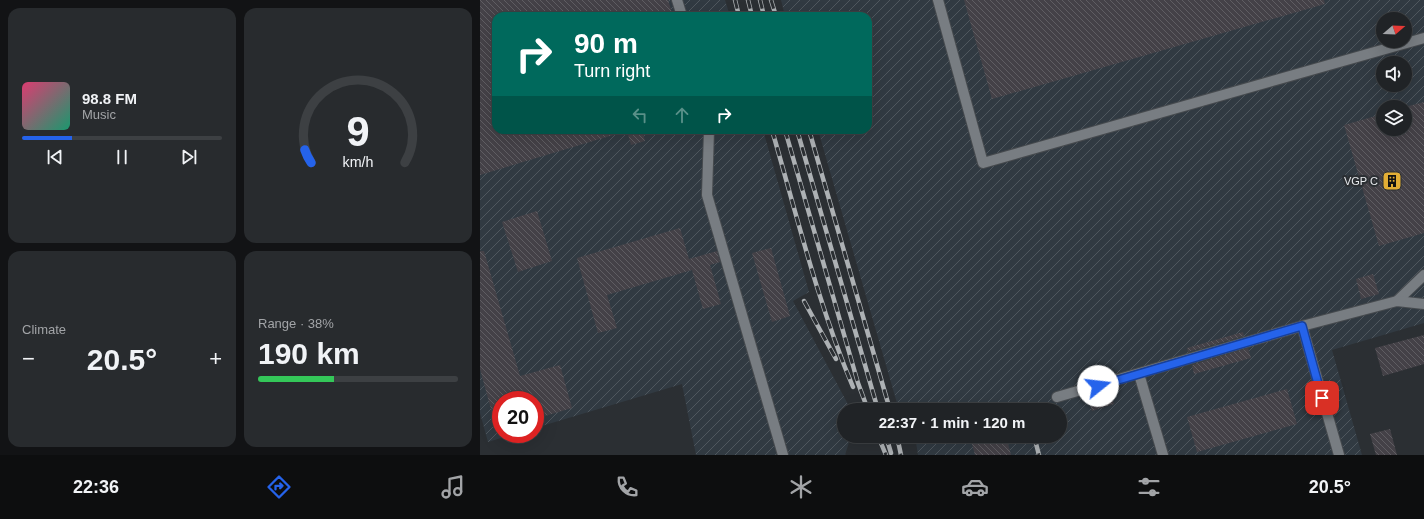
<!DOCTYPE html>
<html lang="en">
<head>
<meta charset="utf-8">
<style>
  :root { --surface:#202326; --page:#282b2e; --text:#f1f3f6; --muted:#a2a4a7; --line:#3d4043; --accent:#2563eb }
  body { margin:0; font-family:Arial,sans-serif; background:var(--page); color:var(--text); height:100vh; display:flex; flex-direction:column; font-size:15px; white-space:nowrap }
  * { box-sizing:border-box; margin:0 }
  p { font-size:13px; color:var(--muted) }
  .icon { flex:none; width:22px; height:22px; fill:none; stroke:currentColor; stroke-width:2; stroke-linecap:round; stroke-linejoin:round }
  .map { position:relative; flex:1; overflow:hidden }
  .details { display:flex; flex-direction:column; gap:8px; padding:8px; background:#121315; width:480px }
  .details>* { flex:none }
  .guide { position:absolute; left:12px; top:12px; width:380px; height:122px; border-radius:12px; box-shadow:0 4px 16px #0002,0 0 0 1px var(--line); background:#00695c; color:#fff; overflow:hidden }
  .needle { width:26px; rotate:71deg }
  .tools { position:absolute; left:896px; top:12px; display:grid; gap:8px }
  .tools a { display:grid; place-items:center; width:36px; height:36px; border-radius:50%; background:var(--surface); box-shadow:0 4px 16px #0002,0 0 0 1px var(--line); font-size:20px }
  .speed { position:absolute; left:12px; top:391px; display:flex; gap:8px; font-size:20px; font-weight:700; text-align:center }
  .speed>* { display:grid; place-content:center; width:52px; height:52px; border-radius:50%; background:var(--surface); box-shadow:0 4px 16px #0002,0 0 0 1px var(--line); line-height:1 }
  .speed .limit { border:6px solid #d22; background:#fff; color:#111 }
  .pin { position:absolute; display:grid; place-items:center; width:34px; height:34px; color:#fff; margin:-17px; border-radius:8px; box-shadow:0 2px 6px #0006 }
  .me { position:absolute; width:44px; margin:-22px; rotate:74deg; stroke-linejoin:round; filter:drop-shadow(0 0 3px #0008) }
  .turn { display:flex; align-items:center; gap:14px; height:84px; padding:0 16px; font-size:18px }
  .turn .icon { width:52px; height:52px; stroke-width:2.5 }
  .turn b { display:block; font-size:28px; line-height:34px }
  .lanes { display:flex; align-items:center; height:38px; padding:0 16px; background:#0003; justify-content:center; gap:20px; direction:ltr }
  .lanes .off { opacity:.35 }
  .big { font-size:30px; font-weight:700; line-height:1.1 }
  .details .tile { flex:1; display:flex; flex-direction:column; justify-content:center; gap:6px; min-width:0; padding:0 14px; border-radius:12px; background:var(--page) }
  .details .dial { align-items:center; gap:0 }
  .dial svg { height:104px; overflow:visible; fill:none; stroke:var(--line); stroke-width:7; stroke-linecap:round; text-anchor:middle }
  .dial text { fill:var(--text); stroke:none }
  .song { display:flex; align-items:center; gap:12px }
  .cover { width:48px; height:48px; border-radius:6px; background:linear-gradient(135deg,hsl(340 70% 55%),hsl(160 70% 35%)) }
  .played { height:4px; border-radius:2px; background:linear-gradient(90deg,var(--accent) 25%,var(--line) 25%) }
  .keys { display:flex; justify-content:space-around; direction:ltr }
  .heat { display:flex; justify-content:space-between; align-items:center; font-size:22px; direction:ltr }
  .charge { height:6px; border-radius:3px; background:linear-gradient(90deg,#34c759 38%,var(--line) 0) }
  .details .tiles { flex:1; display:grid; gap:8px; grid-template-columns:repeat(2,1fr) }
  .trip { position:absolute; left:357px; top:403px; width:230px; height:40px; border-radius:20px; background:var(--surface); box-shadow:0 4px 16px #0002,0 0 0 1px var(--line); font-weight:700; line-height:40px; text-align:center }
  .dock { display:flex; height:64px; justify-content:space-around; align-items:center; background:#0d0e0f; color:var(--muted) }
  .dock .icon { width:28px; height:28px }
  .dock .current { color:var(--accent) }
  .dock b { font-size:18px; color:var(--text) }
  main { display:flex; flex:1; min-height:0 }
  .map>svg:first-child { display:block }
  .industrial { fill:url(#industrial-furrows); fill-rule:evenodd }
  .building { fill:url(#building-back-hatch) }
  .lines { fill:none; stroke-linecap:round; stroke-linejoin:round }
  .minor-casing { stroke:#464a4e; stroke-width:12 }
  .minor { stroke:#787d82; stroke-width:10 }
  .rail-casing { stroke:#adb1b4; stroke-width:4.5 }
  .rail { stroke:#2b2f33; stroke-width:3; stroke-dasharray:9; stroke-linecap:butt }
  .route-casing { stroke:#184099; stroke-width:10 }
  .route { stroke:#2563eb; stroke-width:7 }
  .labels { text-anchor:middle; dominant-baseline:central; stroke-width:4; stroke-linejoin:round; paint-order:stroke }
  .poi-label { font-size:11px; fill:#e8ebee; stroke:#2b2f33; text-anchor:end }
</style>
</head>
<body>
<main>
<section class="details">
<div class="tiles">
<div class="tile">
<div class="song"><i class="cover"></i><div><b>98.8 FM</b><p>Music</p></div></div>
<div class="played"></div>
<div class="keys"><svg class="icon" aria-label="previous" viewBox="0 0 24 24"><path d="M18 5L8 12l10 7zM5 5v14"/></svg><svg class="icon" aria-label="pause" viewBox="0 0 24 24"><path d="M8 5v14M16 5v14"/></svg><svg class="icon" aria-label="next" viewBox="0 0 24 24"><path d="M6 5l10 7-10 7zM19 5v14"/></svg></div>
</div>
<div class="tile dial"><svg viewBox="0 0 100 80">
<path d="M14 69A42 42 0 1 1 86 69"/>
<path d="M14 69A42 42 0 0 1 9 59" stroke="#2563eb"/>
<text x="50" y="56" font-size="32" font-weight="700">9</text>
<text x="50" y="72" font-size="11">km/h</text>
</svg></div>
<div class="tile"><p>Climate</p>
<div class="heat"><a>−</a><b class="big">20.5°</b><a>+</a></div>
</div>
<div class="tile"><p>Range · 38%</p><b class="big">190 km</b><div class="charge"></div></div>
</div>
</section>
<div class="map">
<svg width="944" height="455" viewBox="0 0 944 455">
  <defs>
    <pattern id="industrial-furrows" width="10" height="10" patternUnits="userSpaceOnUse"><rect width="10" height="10" fill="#313a42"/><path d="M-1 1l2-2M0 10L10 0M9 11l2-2" fill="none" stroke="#4f575e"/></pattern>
    <pattern id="building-back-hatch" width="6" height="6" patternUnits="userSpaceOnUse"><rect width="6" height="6" fill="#444147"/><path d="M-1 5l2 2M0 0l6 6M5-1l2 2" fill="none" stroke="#5f5d62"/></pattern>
  </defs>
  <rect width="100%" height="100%" fill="#2b2f33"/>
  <!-- industrial -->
  <g class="industrial">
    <path d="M 0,0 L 245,0 L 250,16 L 16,16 L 16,130 L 283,130 L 329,292 L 313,301 L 371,410 L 364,410 L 364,436 L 371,436 L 365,455 L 216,455 L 202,384 L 55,428 L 55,400 L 21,400 L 21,434 L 34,434 L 8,442 L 0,413 Z"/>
    <path d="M 301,0 L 944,0 L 944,323 L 852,350 L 882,455 L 438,455 L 435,436 L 580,436 L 580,410 L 431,410 L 431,408 L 419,410 L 338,130 L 388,130 L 388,16 L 305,16 ZM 903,19 L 925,19 L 925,41 L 903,41 ZM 903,63 L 925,63 L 925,85 L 903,85 ZM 903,107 L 925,107 L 925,129 L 903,129 Z"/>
  </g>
  <!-- building -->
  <g class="building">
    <path d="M 0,0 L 188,0 L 193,16 L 16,16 L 16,130 L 139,130 L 140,133 L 0,175 Z"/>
    <path d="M 484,0 L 844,0 L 845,4 L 512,99 Z"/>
    <path d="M 944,102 L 944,233 L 899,246 L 864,125 L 903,114 L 903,129 L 925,129 L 925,107 Z"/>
    <path d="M 147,130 L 162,130 L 165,141 L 151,145 Z"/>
    <path d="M 57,211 L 72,261 L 38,272 L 22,222 Z"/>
    <path d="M 200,228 L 209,259 L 237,251 L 240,262 L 230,265 L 241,304 L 223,309 L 212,270 L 127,295 L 137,328 L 118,333 L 97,258 Z"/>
    <path d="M 291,248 L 310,316 L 292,322 L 272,253 Z"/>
    <path d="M 0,251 L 4,251 L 40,376 L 80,365 L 92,408 L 55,419 L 55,400 L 21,400 L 21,430 L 17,431 L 0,369 Z"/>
    <path d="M 893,274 L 899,294 L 881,299 L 876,279 Z"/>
    <path d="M 763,332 L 764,336 L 708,352 L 707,348 Z"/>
    <path d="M 944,335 L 944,364 L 903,376 L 895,348 Z"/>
    <path d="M 768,348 L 771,358 L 714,374 L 712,365 Z"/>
    <path d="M 629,389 L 634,404 L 612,411 L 607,396 Z"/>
    <path d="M 807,389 L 817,424 L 717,452 L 707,417 Z"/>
    <path d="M 910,429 L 917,455 L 896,455 L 890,434 Z"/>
    <path d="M 523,436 L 526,436 L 531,455 L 495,455 L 492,444 Z"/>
  </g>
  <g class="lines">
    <defs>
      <g id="minor">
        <path d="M 197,0 L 202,16"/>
        <path d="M 458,0 L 503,163 L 944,38"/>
        <path d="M 229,130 L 227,195 L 303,455"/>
        <path d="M 917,301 L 944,275"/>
        <path d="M 822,326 L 859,455"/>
        <path d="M 659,374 L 683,455"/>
        <path d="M 577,397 L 822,326 L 917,301 L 944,304"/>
      </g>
    </defs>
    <!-- minor casing -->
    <use href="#minor" class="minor-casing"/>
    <!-- minor -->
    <use href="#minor" class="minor"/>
    <defs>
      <g id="rail">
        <path d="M 255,0 L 259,16"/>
        <path d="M 268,0 L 272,16"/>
        <path d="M 280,0 L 284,16"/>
        <path d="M 291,0 L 296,16"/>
        <path d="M 292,130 C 317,216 338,304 373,387"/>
        <path d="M 305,130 L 378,383 L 388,410"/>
        <path d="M 317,130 L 398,410"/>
        <path d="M 329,130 L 410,410"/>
        <path d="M 324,301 L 356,359"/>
        <path d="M 398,436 L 406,455"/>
        <path d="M 406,436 L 411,453"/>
        <path d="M 417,436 L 421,455"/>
        <path d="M 554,436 L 559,455"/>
      </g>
    </defs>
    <!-- rail casing -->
    <use href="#rail" class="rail-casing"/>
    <!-- rail -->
    <use href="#rail" class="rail"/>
  </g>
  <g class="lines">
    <defs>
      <path id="route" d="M 618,386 L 822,326 L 842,398"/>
    </defs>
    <!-- route casing -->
    <use href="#route" class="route-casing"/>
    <!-- route -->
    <use href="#route" class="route"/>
  </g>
  <!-- icons -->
  <defs>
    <symbol id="building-square" viewBox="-11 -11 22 22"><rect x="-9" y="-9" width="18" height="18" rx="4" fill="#e3ae35" stroke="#2b2f33"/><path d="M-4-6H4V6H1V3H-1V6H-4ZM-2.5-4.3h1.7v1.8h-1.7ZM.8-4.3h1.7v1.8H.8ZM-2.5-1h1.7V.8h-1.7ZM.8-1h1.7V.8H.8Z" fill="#111"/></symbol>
  </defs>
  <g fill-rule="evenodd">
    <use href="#building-square" x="901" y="170" width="22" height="22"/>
  </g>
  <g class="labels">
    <!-- poi labels -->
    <g class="poi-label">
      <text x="898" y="181">VGP C</text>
    </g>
  </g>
</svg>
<div class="tools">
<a><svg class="needle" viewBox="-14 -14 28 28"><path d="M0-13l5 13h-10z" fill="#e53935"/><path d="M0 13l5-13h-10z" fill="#a2a4a7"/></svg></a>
<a><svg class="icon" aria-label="sound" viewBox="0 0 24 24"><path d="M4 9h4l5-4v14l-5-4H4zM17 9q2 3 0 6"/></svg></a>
<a><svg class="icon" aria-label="layers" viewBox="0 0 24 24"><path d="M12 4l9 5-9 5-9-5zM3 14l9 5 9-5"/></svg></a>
</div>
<div class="speed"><div class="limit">20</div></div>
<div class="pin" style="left:842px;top:398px;background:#d93025"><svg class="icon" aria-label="arrive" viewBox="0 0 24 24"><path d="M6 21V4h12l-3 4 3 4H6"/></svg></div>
<svg class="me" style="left:618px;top:386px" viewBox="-20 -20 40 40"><circle r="19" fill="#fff"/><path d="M0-13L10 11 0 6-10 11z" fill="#2563eb"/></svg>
<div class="trip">22:37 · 1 min · 120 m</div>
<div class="guide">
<div class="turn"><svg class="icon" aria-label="right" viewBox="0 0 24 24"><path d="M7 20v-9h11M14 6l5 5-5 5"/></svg><div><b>90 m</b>Turn right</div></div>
<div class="lanes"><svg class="icon off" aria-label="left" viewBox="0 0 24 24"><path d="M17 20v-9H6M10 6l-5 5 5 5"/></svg><svg class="icon off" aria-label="ahead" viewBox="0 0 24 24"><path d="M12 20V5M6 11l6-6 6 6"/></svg><svg class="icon" aria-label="right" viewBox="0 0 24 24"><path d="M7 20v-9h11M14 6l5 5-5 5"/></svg></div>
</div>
</div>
</main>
<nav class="dock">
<b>22:36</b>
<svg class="icon current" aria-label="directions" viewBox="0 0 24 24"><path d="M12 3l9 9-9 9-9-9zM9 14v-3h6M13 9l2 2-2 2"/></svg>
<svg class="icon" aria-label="music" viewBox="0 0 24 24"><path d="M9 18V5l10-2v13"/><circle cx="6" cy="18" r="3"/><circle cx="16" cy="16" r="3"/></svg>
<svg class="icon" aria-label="phone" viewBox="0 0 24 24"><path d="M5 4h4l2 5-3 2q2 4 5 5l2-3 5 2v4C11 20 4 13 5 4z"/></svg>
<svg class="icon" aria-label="climate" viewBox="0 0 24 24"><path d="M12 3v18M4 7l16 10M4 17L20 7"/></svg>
<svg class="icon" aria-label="car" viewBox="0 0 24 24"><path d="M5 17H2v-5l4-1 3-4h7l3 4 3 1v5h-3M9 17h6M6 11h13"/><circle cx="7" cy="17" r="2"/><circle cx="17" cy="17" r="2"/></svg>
<svg class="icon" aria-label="filters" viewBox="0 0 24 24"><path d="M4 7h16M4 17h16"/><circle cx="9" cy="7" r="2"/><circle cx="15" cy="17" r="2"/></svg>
<b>20.5°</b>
</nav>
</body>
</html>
